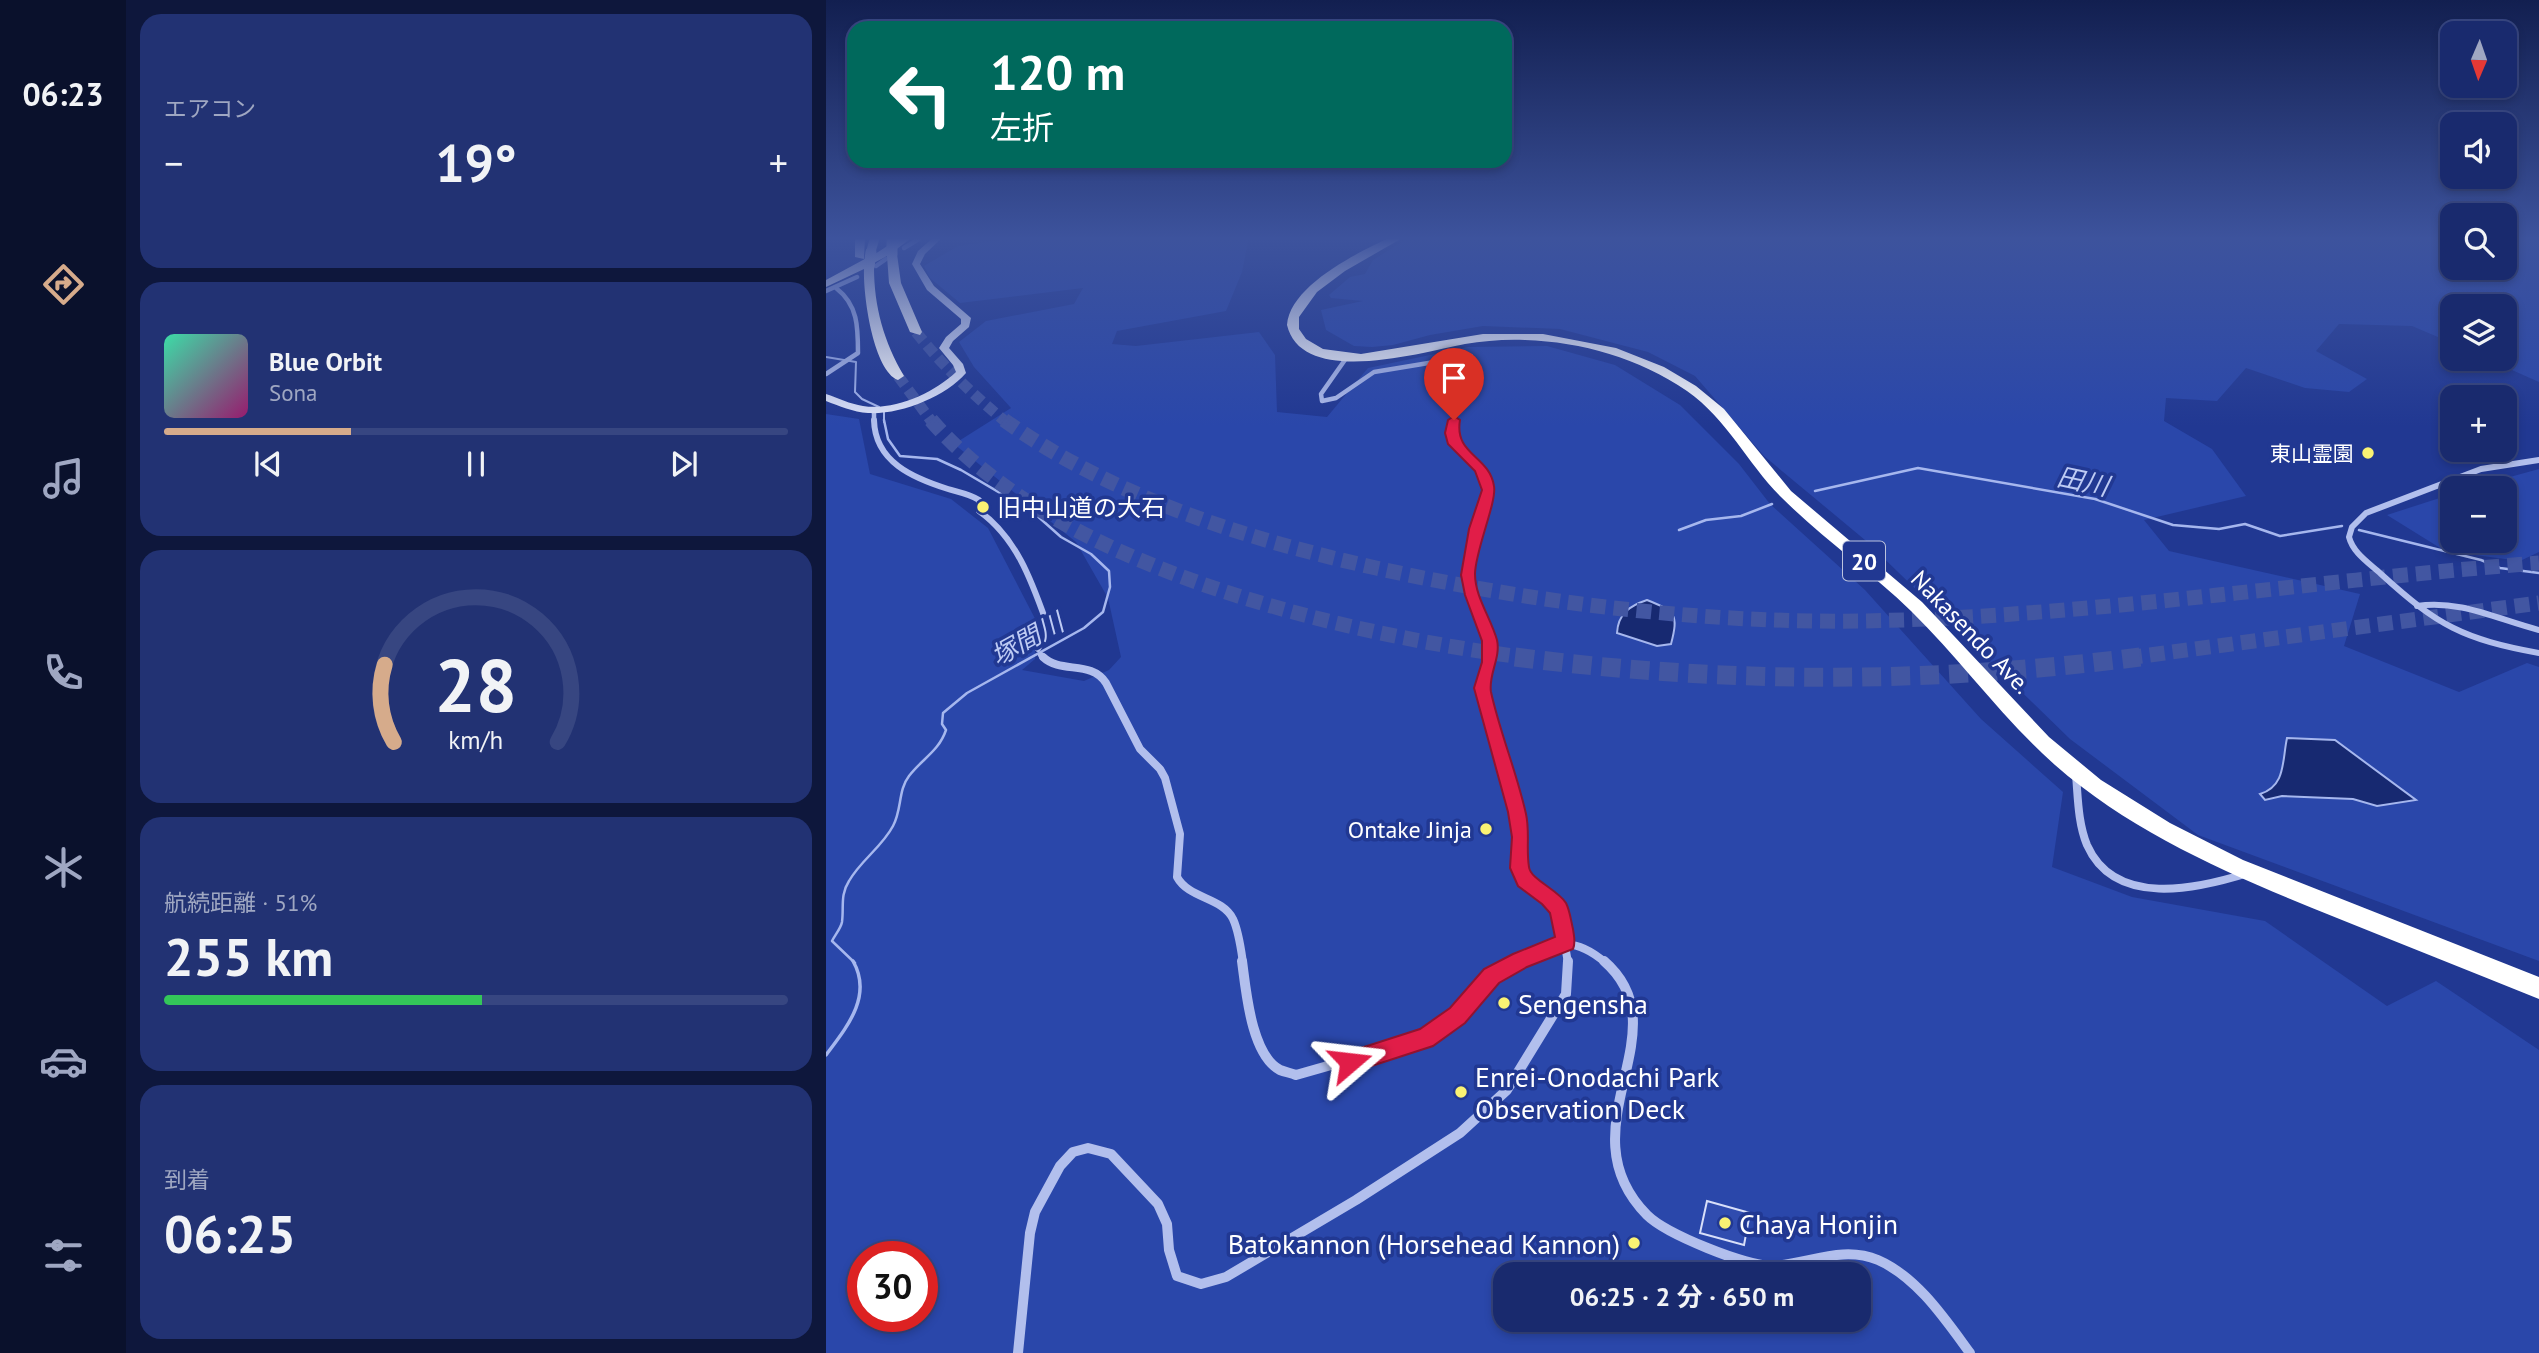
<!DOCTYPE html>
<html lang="ja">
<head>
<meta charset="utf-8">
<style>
  :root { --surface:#192a6e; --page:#223273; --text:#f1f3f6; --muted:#9fa7c2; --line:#374681; --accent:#d6ab8b }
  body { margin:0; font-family:"PT Sans","Noto Sans JP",sans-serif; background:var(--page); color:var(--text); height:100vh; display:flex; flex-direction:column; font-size:26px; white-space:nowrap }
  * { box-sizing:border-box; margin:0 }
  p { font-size:23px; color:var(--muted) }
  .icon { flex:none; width:38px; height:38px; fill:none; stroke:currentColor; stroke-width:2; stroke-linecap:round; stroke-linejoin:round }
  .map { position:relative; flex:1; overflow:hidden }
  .panel { display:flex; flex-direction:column; gap:14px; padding:14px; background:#0e173c; width:700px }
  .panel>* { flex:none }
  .guide { position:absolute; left:21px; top:21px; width:665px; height:147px; border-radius:21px; box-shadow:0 4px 10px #0003,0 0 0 2px var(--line); background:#00695c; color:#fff; overflow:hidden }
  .needle { width:46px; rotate:182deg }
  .buttons { position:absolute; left:1614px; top:21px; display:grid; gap:14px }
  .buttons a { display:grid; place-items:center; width:77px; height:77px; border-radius:14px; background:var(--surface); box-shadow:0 4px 10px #0003,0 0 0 2px var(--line); font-size:35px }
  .speed { position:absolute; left:21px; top:1241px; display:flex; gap:14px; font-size:35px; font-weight:700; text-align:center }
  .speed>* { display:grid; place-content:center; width:91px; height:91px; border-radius:50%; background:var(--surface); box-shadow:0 4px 10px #0003,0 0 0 2px var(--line); line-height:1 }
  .speed .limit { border:10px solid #d22; background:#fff; color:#111 }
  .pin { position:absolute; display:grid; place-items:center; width:60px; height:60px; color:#fff; margin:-72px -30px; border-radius:50% 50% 50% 0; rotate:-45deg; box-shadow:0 0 7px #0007 }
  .pin .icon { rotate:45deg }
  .me { position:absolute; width:77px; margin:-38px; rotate:73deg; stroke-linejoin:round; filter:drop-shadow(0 0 5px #0008) }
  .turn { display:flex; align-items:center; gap:24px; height:147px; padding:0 28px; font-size:32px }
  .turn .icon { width:91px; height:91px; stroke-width:2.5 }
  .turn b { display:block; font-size:49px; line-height:60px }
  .big { font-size:52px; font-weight:700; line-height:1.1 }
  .panel .tile { flex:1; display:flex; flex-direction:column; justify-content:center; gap:10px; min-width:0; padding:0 24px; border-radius:21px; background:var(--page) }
  .panel .dial { align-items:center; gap:0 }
  .dial svg { height:182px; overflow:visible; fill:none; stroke:var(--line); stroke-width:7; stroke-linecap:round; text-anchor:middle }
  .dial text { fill:var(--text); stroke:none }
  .song { display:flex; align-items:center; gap:21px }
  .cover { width:84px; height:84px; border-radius:10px; background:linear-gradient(135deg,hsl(160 70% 55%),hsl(320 70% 35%)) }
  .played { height:7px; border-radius:4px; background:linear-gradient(90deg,var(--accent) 30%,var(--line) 30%) }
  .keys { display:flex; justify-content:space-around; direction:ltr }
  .heat { display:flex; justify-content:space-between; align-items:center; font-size:38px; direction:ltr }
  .charge { height:10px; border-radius:5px; background:linear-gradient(90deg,#34c759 51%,var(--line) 0) }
  .trip { position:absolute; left:667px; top:1262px; width:378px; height:70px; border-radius:21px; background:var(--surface); box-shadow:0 4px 10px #0003,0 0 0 2px var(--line); font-weight:700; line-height:70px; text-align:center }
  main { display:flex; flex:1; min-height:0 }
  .tab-bar { display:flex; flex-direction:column; width:126px; justify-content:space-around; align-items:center; background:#0a112c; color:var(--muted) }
  .tab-bar .icon { width:49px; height:49px }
  .tab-bar .on { color:var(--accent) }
  .tab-bar b { font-size:32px; color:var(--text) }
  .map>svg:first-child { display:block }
  .green { fill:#2a47aa; fill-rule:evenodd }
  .water { fill:#172971; stroke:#a6b7ee; stroke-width:2 }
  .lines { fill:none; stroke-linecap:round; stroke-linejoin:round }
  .stream-far2 { stroke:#a6b7ee; stroke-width:2 }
  .stream-far1 { stroke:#a6b7ee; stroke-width:2.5 }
  .stream { stroke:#a6b7ee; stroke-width:3.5 }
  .building { fill:#304caf; stroke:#d8dff9; stroke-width:2 }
  .highway-tunnel-far2 { stroke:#4256a2; stroke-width:11; stroke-dasharray:11 6; stroke-linecap:butt }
  .highway-tunnel-far1 { stroke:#4256a2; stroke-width:15; stroke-dasharray:15 8; stroke-linecap:butt }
  .highway-tunnel { stroke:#4256a2; stroke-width:19; stroke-dasharray:19 10; stroke-linecap:butt }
  .street-far3 { stroke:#b2bfed; stroke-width:4.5 }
  .street-far2 { stroke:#b2bfed; stroke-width:6 }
  .street-far1 { stroke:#b2bfed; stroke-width:8 }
  .street { stroke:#b2bfed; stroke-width:10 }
  .secondary { fill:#dee4fa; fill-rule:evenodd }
  .highway { fill:#fff; fill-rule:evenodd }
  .highway-bridge { stroke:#fff; stroke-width:11 }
  .route { fill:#e11d48; stroke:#92132f; stroke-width:2 }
  .poi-dot { fill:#faf273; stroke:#213892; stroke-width:2.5 }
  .labels { text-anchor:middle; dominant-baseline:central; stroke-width:7; stroke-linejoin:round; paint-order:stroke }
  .far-poi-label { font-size:21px; fill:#fff; stroke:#213892; text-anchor:end }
  .shield { fill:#213892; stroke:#bcc3de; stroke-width:2 }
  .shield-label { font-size:23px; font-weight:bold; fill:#fff }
  .poi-label { font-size:24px; fill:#fff; stroke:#213892; text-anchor:start }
  .street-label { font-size:24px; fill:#fff; stroke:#213892 }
  .water-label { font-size:26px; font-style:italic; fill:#becbf4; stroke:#213892 }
  .near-poi-label { font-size:28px; fill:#fff; stroke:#213892; text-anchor:start }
</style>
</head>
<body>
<main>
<nav class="tab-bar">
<b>06:23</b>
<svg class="icon on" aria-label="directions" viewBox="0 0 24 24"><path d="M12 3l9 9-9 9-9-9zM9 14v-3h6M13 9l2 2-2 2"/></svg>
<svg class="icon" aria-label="music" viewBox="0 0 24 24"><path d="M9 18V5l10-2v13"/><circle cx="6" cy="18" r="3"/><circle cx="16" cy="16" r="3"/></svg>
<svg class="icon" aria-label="phone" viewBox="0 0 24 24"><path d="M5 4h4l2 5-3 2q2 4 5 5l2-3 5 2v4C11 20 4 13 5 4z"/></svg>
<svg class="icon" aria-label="climate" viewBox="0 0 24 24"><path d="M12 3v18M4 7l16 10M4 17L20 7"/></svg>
<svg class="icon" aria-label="car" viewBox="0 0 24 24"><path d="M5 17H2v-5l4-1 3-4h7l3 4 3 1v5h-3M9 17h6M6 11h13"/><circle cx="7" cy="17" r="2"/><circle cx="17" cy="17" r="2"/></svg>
<svg class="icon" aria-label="filters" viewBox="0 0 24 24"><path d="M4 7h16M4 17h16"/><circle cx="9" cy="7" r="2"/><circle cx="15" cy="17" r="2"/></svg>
</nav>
<section class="panel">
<div class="tile"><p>エアコン</p>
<div class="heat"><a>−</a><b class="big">19°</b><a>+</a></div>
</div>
<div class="tile">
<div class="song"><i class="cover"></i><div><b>Blue Orbit</b><p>Sona</p></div></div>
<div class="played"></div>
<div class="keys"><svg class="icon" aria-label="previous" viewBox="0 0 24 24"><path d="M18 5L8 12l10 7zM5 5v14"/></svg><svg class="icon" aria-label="pause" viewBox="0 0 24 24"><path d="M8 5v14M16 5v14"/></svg><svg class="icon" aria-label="next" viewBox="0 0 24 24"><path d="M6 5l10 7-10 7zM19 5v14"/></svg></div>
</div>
<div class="tile dial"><svg viewBox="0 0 100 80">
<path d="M14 69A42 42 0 1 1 86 69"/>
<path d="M14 69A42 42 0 0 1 10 35" stroke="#d6ab8b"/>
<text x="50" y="56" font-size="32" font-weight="700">28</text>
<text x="50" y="72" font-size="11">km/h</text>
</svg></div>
<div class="tile"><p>航続距離 · 51%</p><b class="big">255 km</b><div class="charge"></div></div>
<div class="tile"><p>到着</p><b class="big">06:25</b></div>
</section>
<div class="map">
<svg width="1713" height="1353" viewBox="0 0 1713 1353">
  <rect width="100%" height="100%" fill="#213892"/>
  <!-- green -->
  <g class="green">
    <path d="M 197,237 L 423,237 L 416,272 L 400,311 L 291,331 L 286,344 L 310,346 L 433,332 L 449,355 L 451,412 L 501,417 L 542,368 L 642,347 L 721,346 L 789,365 L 854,405 L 913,464 L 944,504 L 1039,590 L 1155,719 L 1237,792 L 1226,867 L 1306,897 L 1439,921 L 1561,1006 L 1610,981 L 1713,1050 L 1713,1353 L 0,1353 L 0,414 L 33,419 L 44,474 L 125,499 L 162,528 L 217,634 L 209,646 L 209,659 L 196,670 L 258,681 L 283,670 L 295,657 L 282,598 L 250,542 L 128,444 L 185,408 L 148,367 L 133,342 L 160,321 L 248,304 L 257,288 L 134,303 L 104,278 L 98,266 L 132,246 ZM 37,1256 L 96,1256 L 96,1316 L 37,1316 ZM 679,1274 L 1032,1274 L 1032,1320 L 679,1320 Z"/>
    <path d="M 584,237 L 1626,237 L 1626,268 L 1678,268 L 1678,237 L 1713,237 L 1713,382 L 1661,359 L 1678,359 L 1678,306 L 1626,306 L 1626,343 L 1586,326 L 1513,324 L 1490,351 L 1541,379 L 1523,392 L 1479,388 L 1420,368 L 1391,401 L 1340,398 L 1338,421 L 1386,449 L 1420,496 L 1318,520 L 1343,551 L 1534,594 L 1518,646 L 1633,692 L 1701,663 L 1713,667 L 1713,961 L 1372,835 L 1244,739 L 1039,540 L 938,456 L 869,376 L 822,352 L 734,329 L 657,326 L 604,335 L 567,345 L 546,347 L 528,346 L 500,330 L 495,310 L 537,301 L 505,298 L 503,295 L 524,277 L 539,274 L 547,260 Z"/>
    <path d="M 1713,469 L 1713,552 L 1694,561 L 1619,551 L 1561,515 L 1626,494 L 1626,541 L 1678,541 L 1678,488 L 1644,488 Z"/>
  </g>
  <!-- water -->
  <g class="water">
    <path d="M 821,600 C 849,611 853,614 845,644 L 831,646 L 791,633 C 792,614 803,606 821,600 Z"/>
    <path d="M 1461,738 L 1509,740 L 1590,800 L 1551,806 L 1527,799 L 1456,796 L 1439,800 L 1434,794 C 1460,786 1456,761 1461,738 Z"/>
  </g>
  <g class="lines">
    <!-- stream-far2 -->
    <g class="stream-far2">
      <path d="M 0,357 L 30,362 L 29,392 L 36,399 L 53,407"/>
      <path d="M 58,411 L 58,422"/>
    </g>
    <!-- stream-far1 -->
    <g class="stream-far1">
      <path d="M 989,491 L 1092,468 L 1269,499 L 1347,525 L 1393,529 L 1419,524 L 1454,536 L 1516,526"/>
      <path d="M 853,530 L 880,520 L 915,516 L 946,504"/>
      <path d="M 1533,530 L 1655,560 L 1674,568 L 1713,573"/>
      <path d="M 29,963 L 6,941 C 9,935 15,928 16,922 C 18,907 14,895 23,881 C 35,860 56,847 67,826 C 76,810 72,790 83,776 C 96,759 113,751 120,730 L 116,724 L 117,713 L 141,693 L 258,628 L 277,612 L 284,587 L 283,571 L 265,554 L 235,537 L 208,513 L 135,470 L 111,459 L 74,456 L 62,439 L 58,420"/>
    </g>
    <!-- stream -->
    <path class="stream" d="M 0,1055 C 21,1027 47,996 27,961"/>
  </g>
  <!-- building -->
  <path class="building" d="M 881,1201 L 924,1213 L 918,1245 L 874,1233 Z"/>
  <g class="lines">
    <!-- highway-tunnel-far2 -->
    <g class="highway-tunnel-far2">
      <path d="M 90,332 C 117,366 146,394 180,422"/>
      <path d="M 72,376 L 106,422"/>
    </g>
    <!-- highway-tunnel-far1 -->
    <g class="highway-tunnel-far1">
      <path d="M 105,420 C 233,569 515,634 703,658"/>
      <path d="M 178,420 C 288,498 420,539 550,568 C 709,603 873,623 1036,621 C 1263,617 1487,580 1713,563"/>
      <path d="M 1301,658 L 1713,603"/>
    </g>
    <!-- highway-tunnel -->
    <path class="highway-tunnel" d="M 689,657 C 900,684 1103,684 1314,657"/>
    <!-- street-far3 -->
    <g class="street-far3">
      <path d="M 78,248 L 96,237"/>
      <path d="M 50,266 L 60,259"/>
      <path d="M 0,291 L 31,277"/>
      <path d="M 521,357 L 495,394 L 496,401 L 510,398 L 548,372 L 645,356 C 643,369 631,372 625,383 C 620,391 628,410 627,422"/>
      <path d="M 0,374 L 32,353 C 32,327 32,305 10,288"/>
      <path d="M 48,410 L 48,422"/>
    </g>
    <!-- street-far2 -->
    <g class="street-far2">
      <path d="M 48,420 C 49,462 87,478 122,489 C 132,492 144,494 153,500 L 153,511 C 191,538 206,582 221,624 L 220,633 L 212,649"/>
      <path d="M 627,420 L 628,444 L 654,468 L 662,490 L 650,529 L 642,575 L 646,595 L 663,641 L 663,658"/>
      <path d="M 1713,460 L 1655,469 L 1540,513 L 1526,527 L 1523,537 C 1527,553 1543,563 1555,574 C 1612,626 1637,639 1713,653"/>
      <path d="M 1591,606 C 1633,599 1673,620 1713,630"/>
      <path d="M 215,655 L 218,658"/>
    </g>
    <!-- street-far1 -->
    <g class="street-far1">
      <path d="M 217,657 C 235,674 265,660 280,683 L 314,749 L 334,769 L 339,778 L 354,834 L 351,877 C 363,899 396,897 407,919 C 413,932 415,949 417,963"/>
      <path d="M 663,657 L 656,688 L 691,812 L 695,837 L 693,868 L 698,881 L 723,897 L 733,910 L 742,963"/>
      <path d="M 1250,775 C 1252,798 1252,823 1261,845 C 1289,908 1371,889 1422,873"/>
      <path d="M 691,963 C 729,944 745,933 780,963"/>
    </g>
    <!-- street -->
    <g class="street">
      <path d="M 416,961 C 420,990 425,1055 454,1070 C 459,1072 465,1073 470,1075 L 600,1038 L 631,1016 L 666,976 L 694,961"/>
      <path d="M 778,961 C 859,1031 735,1128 821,1215 C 840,1234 921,1267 947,1266 C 983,1264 1016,1245 1052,1260 C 1091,1277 1119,1319 1144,1353"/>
      <path d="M 192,1353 L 204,1233 L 209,1212 L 234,1166 L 247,1152 L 262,1148 L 285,1154 L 332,1204 L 341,1224 L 343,1250 L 351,1276 L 375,1284 L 400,1277 L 530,1200 L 634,1133 L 681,1090 L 740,994 L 742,961"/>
    </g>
    <!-- secondary -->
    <path class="secondary" d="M 108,237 L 117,237 L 99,254 L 94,264 L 108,286 L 145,318 L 143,327 L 127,341 L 123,348 L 137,364 L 140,373 C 119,397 74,415 42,413 C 27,412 13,406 0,401 L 0,394 C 12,398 24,404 37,406 C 68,411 108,393 130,372 L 127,365 L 113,348 L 120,337 L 135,324 L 135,319 L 101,290 L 86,264 L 92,251 Z"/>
    <!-- highway -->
    <g class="highway">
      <path d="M 29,237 L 39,237 L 38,259 L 29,257 Z"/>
      <path d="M 44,237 L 54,237 L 49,254 L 75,237 L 87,237 L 68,251 L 71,254 L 75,283 L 96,332 L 94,335 L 84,332 L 63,283 L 61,256 L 46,264 L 48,267 C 48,307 58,342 78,376 L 72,380 C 47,370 37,294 38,269 L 0,287 L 0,280 L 48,254 L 40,252 Z"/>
      <path d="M 565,237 L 578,237 L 519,271 L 491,292 L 473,317 L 473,329 L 480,339 L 497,349 L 535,354 L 657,334 L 717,334 L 790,348 L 838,367 L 870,386 L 898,409 L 965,491 L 1096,602 L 1223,737 L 1275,780 L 1344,823 L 1417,860 L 1713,977 L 1713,999 C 1646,972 1578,945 1511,918 C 1412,878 1310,836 1229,765 C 1176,718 1135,660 1085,611 C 1044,571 996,538 955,497 C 921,463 902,420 861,391 C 813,358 756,342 699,340 C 679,339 658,341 639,344 C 597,352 476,388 461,325 C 464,285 533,252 565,237 Z"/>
    </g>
    <!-- highway-bridge -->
    <g class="highway-bridge">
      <path d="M 66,237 L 66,254"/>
      <path d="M 43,267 L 45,252"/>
    </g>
  </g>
  <!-- sky -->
  <linearGradient id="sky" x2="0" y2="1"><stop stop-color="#121f50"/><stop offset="0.56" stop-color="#3d539d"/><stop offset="1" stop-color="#3d539d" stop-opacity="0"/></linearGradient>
  <rect width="1713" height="426" fill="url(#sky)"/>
  <!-- route -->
  <path class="route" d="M 628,416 L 634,420 C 628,455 663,455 668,486 C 671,502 649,551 649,574 C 649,597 665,618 671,640 C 675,658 662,675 665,692 C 674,733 691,773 700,814 C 704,832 700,849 703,867 C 704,879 732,890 740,903 C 744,911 745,921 747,929 C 748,937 750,942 747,949 L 701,967 L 673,983 L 639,1023 L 607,1046 L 524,1073 L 516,1070 L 513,1062 L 516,1054 L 594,1029 L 624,1008 L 658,969 L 687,954 L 729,937 L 724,913 L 716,904 L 692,886 L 684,868 L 686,837 L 682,812 L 648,688 L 656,662 L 656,641 L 639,595 L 635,575 L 643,529 L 656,490 L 649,471 L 622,444 L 619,433 L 622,420 Z"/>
  <!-- markers -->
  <g class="poi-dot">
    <circle cx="1542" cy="453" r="7"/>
    <circle cx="157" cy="507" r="7"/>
    <circle cx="660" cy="829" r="7"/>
    <circle cx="678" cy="1003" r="7"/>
    <circle cx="635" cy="1092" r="7"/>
    <circle cx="899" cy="1223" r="7"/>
    <circle cx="808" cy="1243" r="7"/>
  </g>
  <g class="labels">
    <!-- far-poi labels -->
    <g class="far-poi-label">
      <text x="1528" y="453">東山霊園</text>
    </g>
    <!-- shield labels -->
    <rect class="shield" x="1017" y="541.5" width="42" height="39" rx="5"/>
    <g class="shield-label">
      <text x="1038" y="561">20</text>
    </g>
    <!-- poi labels -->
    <g class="poi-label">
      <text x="171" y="507">旧中山道の大石</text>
      <text x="646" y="829" text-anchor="end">Ontake Jinja</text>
    </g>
    <!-- street labels -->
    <g class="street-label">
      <text transform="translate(1145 632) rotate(46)">Nakasendo Ave.</text>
    </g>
    <!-- water labels -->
    <g class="water-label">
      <text transform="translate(1257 481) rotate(12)">田川</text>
      <text transform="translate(201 639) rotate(-29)">塚間川</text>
    </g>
    <!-- near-poi labels -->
    <g class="near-poi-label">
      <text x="692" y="1003">Sengensha</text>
      <text x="649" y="1076">Enrei-Onodachi Park<tspan x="649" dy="32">Observation Deck</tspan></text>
      <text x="913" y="1223">Chaya Honjin</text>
      <text x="794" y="1243" text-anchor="end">Batokannon (Horsehead Kannon)</text>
    </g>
  </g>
</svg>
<div class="buttons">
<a><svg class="needle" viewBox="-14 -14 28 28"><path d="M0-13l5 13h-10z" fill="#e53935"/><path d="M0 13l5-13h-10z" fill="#9fa7c2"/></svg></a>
<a><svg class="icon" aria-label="sound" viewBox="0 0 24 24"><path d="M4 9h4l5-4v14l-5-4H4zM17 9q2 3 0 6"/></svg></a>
<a><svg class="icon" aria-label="search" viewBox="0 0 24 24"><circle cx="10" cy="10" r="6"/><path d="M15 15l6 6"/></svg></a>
<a><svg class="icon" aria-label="layers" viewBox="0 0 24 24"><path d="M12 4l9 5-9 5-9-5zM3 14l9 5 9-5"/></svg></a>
<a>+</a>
<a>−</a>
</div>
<div class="speed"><div class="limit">30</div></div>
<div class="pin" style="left:628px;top:420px;background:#d93025"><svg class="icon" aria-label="arrive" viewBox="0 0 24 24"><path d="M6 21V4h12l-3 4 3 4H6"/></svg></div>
<svg class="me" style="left:524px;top:1062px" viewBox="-20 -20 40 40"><path d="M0-17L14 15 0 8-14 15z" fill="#e11d48" stroke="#fff" stroke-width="4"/></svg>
<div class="trip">06:25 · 2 分 · 650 m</div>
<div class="guide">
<div class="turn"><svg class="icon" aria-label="left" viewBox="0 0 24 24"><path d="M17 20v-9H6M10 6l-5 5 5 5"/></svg><div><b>120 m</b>左折</div></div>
</div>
</div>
</main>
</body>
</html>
